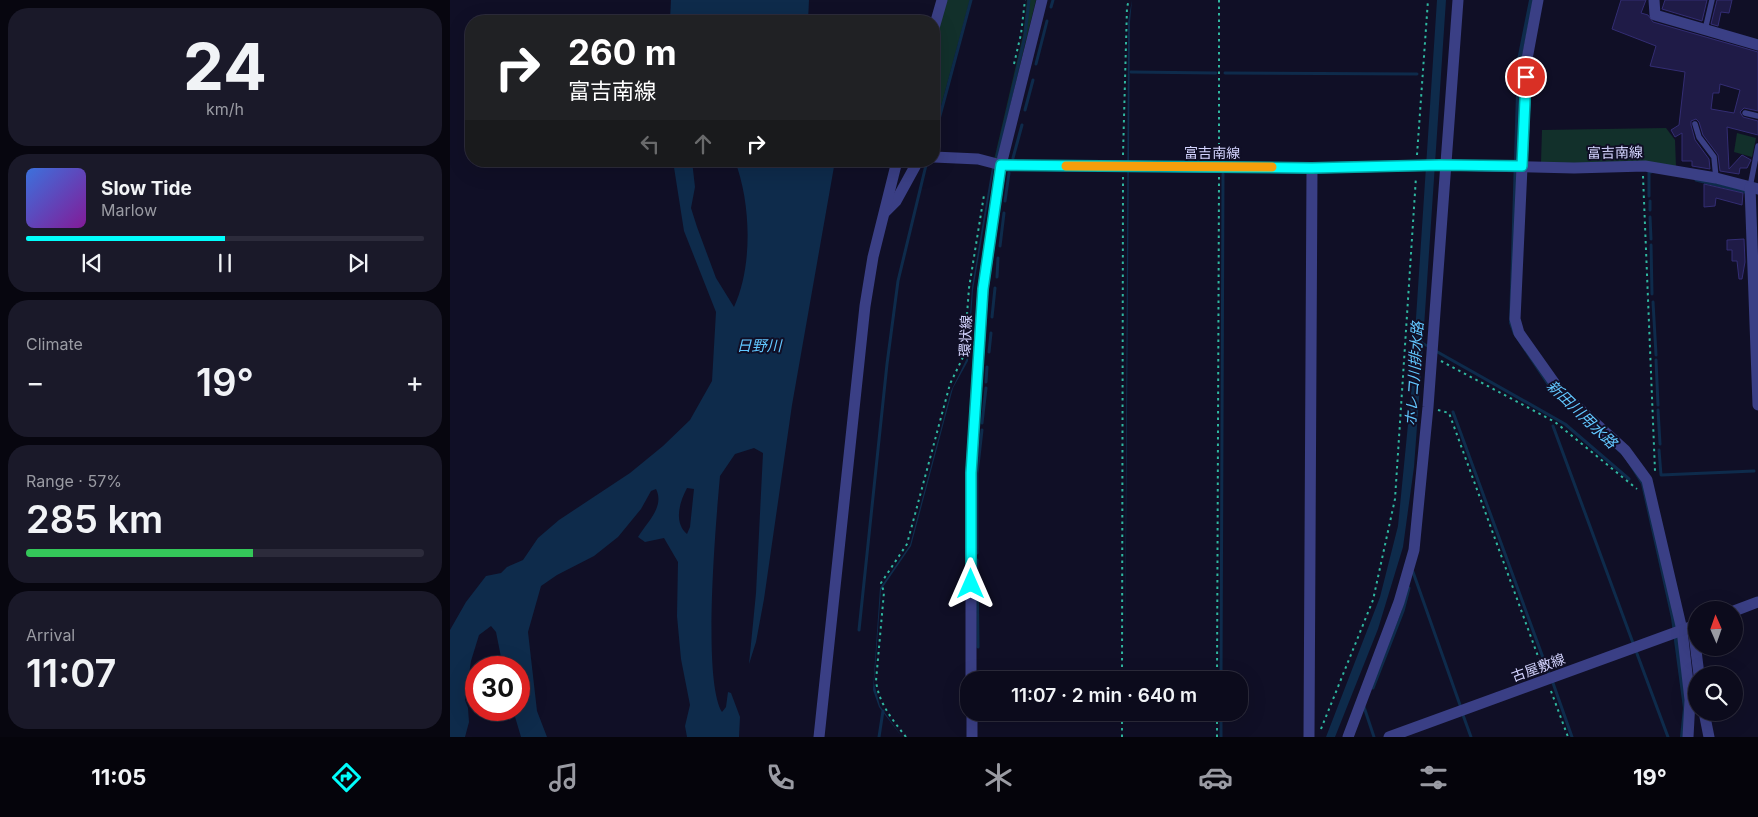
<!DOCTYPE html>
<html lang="en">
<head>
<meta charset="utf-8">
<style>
  :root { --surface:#0c0b1c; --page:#1a1929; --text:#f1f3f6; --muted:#9a9ba3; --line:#2c2b3b; --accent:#01fefc }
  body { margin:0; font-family:Inter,"Noto Sans JP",sans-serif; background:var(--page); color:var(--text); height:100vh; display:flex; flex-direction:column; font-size:19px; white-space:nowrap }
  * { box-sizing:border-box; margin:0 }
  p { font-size:16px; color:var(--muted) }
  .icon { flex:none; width:28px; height:28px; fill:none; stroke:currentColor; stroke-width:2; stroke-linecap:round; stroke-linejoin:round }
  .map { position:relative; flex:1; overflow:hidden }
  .side { display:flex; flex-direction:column; gap:8px; padding:8px; background:#07060f; width:450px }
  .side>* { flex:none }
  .guide { position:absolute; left:15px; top:15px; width:475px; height:152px; border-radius:20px; box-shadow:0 5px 20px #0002,0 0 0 1px var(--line); background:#202124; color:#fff; overflow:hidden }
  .needle { width:32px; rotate:358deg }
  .buttons { position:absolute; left:1238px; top:601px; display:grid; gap:10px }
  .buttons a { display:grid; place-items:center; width:55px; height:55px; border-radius:50%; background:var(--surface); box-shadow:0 5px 20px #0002,0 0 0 1px var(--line); font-size:25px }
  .speed { position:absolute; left:15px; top:656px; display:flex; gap:10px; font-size:25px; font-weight:700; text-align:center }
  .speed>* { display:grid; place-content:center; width:65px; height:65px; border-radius:50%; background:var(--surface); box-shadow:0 5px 20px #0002,0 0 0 1px var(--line); line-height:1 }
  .speed .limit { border:8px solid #d22; background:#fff; color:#111 }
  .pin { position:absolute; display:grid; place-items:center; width:42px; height:42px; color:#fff; margin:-21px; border:2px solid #fff; border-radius:50%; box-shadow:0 1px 5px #0007 }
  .me { position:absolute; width:55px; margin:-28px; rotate:0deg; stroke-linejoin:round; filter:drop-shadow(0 0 4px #0008) }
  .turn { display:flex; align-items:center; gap:18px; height:105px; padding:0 20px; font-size:22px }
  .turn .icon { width:65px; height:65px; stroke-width:2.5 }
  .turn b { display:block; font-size:35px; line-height:42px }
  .lanes { display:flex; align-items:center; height:48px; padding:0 20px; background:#0003; justify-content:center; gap:25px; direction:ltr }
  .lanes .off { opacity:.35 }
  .big { font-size:38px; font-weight:600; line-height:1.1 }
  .side .tile { flex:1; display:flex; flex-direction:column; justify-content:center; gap:8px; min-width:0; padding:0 18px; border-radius:20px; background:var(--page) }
  .side .dial { align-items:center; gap:0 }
  .dial b { font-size:65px; line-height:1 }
  .song { display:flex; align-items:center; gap:15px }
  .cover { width:60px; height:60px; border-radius:8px; background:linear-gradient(135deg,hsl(220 70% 55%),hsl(290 70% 35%)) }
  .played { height:5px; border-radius:2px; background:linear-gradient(90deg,var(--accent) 50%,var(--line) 50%) }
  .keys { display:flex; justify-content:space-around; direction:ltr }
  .heat { display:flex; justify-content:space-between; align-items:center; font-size:28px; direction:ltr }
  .charge { height:8px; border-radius:4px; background:linear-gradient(90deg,#34c759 57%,var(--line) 0) }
  .trip { position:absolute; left:510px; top:671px; width:288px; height:50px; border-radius:20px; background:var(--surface); box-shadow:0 5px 20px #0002,0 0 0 1px var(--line); font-weight:600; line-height:50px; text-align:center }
  .tab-bar { display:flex; height:80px; justify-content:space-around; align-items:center; background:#05040b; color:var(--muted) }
  .tab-bar .icon { width:35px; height:35px }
  .tab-bar .selected { color:var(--accent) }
  .tab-bar b { font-size:22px; color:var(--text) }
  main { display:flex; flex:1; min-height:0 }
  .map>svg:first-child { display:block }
  .green { fill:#12302b }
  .water { fill:#0e2b4b; fill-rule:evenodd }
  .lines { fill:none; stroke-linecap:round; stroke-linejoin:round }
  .stream { stroke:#0e2b4b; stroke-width:3 }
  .building { fill:#1f1b47; stroke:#332d73; fill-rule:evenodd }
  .path { stroke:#2fb7a0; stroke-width:2; stroke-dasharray:2.5 4; stroke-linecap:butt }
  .service { stroke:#3a3f85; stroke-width:5.5 }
  .minor { stroke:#3a3f85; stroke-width:11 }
  .route-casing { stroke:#01a5a4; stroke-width:12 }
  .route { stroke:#01fefc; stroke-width:9 }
  .slow { stroke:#f59e0b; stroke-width:9 }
  .labels { text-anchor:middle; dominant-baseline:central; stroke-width:4; stroke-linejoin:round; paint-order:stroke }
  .street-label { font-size:14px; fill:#d4d4ff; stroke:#100f26 }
  .water-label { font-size:15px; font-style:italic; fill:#62c7ff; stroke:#100f26 }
</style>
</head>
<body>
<main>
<section class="side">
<div class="tile dial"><b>24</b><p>km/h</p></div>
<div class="tile">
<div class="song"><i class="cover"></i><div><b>Slow Tide</b><p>Marlow</p></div></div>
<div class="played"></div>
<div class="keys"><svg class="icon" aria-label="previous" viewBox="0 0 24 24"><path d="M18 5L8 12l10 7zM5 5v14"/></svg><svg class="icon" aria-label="pause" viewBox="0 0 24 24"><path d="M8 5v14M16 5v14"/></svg><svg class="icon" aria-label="next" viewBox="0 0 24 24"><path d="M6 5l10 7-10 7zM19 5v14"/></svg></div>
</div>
<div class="tile"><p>Climate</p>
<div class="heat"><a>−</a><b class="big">19°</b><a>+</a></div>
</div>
<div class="tile"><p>Range · 57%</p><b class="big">285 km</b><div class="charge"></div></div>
<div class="tile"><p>Arrival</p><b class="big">11:07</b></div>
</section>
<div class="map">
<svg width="1308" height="737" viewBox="0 0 1308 737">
  <rect width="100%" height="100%" fill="#100f26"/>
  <!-- green -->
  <g class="green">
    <path d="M 496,0 L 520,0 L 484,132 L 484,45 Z"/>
    <path d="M 577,0 L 586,0 L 547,158 L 544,160 L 573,35 Z"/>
    <path d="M 1216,128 L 1225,140 L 1226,167 L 1091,163 L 1092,130 Z"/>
    <path d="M 1287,133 L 1306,138 L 1302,157 L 1284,152 Z"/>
  </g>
  <!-- water -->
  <g class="water">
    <path d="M 221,0 L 359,0 L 358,21 L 220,21 Z"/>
    <path d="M 682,0 L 680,22 L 675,680 L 678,22 Z"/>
    <path d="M 987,0 L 996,0 L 973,342 L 987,350 L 987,353 L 973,345 L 964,467 L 953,547 L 928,629 L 885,737 L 876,737 L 930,597 L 948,526 L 961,394 Z"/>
    <path d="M 1079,0 L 1083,0 L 1071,62 L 1062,318 L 1100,383 L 1177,454 L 1193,477 L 1227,626 L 1236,692 L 1235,737 L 1230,737 L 1233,708 L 1221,618 L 1191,484 L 1174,457 L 1101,391 L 1063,334 L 1059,323 L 1067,60 Z"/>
    <path d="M 223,161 L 242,161 L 245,187 L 241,208 L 247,227 L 266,278 L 284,307 C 303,266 301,203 285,161 L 385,161 L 342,405 L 314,599 L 306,642 L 299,664 L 306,593 L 313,453 L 304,448 L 285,454 L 270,476 C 266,521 252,680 272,712 L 276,707 L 278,692 L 281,693 L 290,717 L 289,737 L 237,737 L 235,726 L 240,705 L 231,659 L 227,616 L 228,562 L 214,538 L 195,542 L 188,537 C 197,522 215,507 206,489 L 201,491 L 191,509 L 168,537 L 144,556 L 107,575 L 91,586 L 78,632 L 87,711 L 97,737 L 71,737 L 63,710 L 69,710 L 69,668 L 53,667 L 46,632 L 41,626 L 29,635 L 21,661 L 15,700 L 18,708 L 19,722 L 15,737 L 0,737 L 0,630 L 16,602 L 36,576 L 51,573 L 57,567 L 73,560 L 88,538 L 109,520 L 180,473 L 213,446 L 240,420 L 262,381 L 266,312 L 234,231 ZM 237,488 L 244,489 L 240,527 L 237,534 C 223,522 230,501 237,488 Z"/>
    <path d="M 542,167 L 544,168 L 523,290 L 518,361 L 503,388 L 461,546 L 431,590 L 424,683 L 430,706 L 452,737 L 429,707 L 423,690 L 430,588 L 460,545 L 501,391 L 517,358 L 522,287 Z"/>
  </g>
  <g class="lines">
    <!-- stream -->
    <g class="stream">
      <path d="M 601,7 L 603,0"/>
      <path d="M 586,64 L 597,21"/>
      <path d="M 681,72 L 766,73"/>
      <path d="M 775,73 L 967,74"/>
      <path d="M 575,110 L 583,80"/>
      <path d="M 484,138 L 521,0"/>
      <path d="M 547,156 L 575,36 L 579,0"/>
      <path d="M 563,158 L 572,125"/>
      <path d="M 1246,180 L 1295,192"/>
      <path d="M 1199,196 L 1199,172 L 1201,172"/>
      <path d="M 555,201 L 559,173"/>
      <path d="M 1200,201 L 1200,210"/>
      <path d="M 1200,217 L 1201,239"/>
      <path d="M 1201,245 L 1202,294"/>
      <path d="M 550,246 L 554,213"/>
      <path d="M 547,277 L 548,258"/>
      <path d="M 1203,302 L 1206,355"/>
      <path d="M 542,317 L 545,288"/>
      <path d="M 984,350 L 1115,424 L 1179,479"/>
      <path d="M 539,352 L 541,333"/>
      <path d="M 1206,360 L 1208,405"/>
      <path d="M 536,382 L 537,367"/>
      <path d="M 1208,410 L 1210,444"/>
      <path d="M 1003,412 L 1099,674"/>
      <path d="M 532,423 L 536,388"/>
      <path d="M 1103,426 L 1183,643"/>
      <path d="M 1209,450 L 1211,475 L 1304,471"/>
      <path d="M 527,553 L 527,474 L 532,430"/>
      <path d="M 527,560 L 528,647"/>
      <path d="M 963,572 L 1010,705"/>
      <path d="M 409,630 L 437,364 L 448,281 L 477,161"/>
      <path d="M 1186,651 L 1218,737"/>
      <path d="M 771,680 L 773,174"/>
      <path d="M 1103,683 L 1122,737"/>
      <path d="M 923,688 L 953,611 L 959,588"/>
      <path d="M 914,707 L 924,737"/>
      <path d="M 1013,715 L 1021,737"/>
      <path d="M 429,737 L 433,711"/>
      <path d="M 771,737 L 771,712"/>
    </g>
  </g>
  <!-- building -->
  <g class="building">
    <path d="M 1171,0 L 1196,0 L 1191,13 L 1198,15 L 1203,22 L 1308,52 L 1308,111 L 1294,108 L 1290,112 L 1293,117 L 1308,121 L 1308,135 L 1277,127 L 1279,169 L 1292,155 L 1301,160 L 1297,168 L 1290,168 L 1289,174 L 1270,171 L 1268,155 L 1253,135 L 1249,122 L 1246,119 L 1241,121 L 1241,125 L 1245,140 L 1259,159 L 1260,169 L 1242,166 L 1242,161 L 1232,161 L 1232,133 L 1225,137 L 1221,130 L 1229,125 L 1235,72 L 1200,66 L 1206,46 L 1162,29 ZM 1270,84 L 1290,90 L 1284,113 L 1261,109 L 1263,93 L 1269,93 Z"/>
    <path d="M 1215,0 L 1257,0 L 1252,21 L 1212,9 Z"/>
    <path d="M 1267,0 L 1282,0 L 1279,13 L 1271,12 L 1268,26 L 1261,24 Z"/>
    <path d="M 1254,184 L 1293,193 L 1292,205 L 1266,198 L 1265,206 L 1254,207 Z"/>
    <path d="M 1294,239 L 1295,262 L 1292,279 L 1289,279 L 1287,261 L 1282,261 L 1282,250 L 1277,250 L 1277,240 Z"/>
  </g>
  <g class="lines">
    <!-- path -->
    <g class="path">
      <path d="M 769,0 L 769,158"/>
      <path d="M 564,64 L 571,34 L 575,0"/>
      <path d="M 673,155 L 677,7 L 679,0"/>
      <path d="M 967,155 L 978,0"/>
      <path d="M 1193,176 L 1205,471"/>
      <path d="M 991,361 L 1105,422 L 1187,489"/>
      <path d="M 988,410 L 999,413 L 1093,670"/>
      <path d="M 672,680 L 673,177"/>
      <path d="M 767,680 L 769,177"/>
      <path d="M 1101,691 L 1118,737"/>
      <path d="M 871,729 L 923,600 L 945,499 L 966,177"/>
      <path d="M 456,737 C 442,719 429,704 426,681 L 434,592 L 431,583 L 457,544 L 500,384 L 514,355 L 519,288 L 534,195"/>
      <path d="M 672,737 L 672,712"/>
      <path d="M 767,737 L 767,712"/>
    </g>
    <!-- service -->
    <g class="service">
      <path d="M 1255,30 L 1262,0"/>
      <path d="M 1295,113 L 1308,116"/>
      <path d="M 1245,124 L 1249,137 L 1264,157 L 1266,178"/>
      <path d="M 1300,187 L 1308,146"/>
    </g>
    <!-- minor -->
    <g class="minor">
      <path d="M 1088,0 L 1077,59 L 1065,319 L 1069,333 L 1110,391 L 1175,450 L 1197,480 L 1232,630 L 1240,700 L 1238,737"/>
      <path d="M 1204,0 L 1205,15 L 1308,45"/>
      <path d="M 484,28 L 492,0"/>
      <path d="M 484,157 L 528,159 L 551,165 L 862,168 L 996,165 L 1124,168 L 1195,166 L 1266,178 L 1308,189"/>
      <path d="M 1300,187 L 1308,405"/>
      <path d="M 435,212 L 446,201 L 468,161"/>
      <path d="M 1284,611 L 1308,602"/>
      <path d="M 1243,626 L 1249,675"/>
      <path d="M 521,680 L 521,473 L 533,289 L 551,165 L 592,0"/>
      <path d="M 522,712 L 522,737"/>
      <path d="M 1254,712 L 1259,737"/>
      <path d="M 369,737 L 415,306 L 423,257 L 447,161"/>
      <path d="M 859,737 L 862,168"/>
      <path d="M 898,737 L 949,602 L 964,550 L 978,407 L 1008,0"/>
      <path d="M 939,737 L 1246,625"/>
    </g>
  </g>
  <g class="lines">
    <defs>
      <path id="route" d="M 521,584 L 521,473 L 533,289 L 551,165 L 862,168 L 990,165 L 1072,166 L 1076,77"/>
    </defs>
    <!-- route casing -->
    <use href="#route" class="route-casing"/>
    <!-- route -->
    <use href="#route" class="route"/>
    <!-- slow -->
    <path class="slow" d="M 616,166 L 822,167"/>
  </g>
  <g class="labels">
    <!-- street labels -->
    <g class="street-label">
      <text x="762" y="152">富吉南線</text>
      <text transform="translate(1165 152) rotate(-1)">富吉南線</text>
      <text transform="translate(515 336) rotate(-87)">環状線</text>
      <text transform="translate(1088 667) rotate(-20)">古屋敷線</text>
    </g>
    <!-- water labels -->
    <g class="water-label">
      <text x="309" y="345">日野川</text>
      <text transform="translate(964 374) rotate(-86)">ホレコ川排水路</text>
      <text transform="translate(1132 414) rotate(44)">新田川用水路</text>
    </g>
  </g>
</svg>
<div class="buttons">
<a><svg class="needle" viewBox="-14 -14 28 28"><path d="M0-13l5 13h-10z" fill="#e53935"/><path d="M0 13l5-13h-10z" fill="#9a9ba3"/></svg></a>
<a><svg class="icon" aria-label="search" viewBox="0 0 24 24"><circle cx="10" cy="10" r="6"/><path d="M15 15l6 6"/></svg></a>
</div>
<div class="speed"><div class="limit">30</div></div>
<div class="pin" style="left:1076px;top:77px;background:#d93025"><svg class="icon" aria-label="arrive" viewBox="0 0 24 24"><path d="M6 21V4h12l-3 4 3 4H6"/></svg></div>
<svg class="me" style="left:521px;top:584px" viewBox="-20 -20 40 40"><path d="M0-17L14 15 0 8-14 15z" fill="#01fefc" stroke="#fff" stroke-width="4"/></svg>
<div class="trip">11:07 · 2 min · 640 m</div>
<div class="guide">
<div class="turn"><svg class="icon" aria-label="right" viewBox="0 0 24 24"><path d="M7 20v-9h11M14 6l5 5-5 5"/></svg><div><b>260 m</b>富吉南線</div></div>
<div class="lanes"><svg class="icon off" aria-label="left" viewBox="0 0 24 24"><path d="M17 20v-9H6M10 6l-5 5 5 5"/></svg><svg class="icon off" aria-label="ahead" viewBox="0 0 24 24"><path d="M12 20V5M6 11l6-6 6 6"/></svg><svg class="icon" aria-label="right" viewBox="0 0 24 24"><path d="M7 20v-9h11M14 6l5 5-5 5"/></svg></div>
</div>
</div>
</main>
<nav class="tab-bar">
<b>11:05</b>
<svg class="icon selected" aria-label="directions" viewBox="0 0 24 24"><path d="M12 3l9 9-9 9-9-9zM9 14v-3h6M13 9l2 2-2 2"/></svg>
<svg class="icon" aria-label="music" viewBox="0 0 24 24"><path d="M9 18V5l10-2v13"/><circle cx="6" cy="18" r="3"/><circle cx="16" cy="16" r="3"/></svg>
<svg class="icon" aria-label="phone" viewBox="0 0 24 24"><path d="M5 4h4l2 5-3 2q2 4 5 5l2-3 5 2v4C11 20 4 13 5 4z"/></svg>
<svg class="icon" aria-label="climate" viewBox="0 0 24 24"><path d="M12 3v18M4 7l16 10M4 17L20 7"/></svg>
<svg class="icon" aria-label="car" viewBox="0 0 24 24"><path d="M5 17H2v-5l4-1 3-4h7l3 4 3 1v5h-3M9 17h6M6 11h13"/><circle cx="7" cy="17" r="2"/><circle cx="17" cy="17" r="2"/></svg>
<svg class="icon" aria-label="filters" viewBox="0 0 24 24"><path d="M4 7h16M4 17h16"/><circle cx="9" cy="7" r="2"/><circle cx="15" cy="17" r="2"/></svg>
<b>19°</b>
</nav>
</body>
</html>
